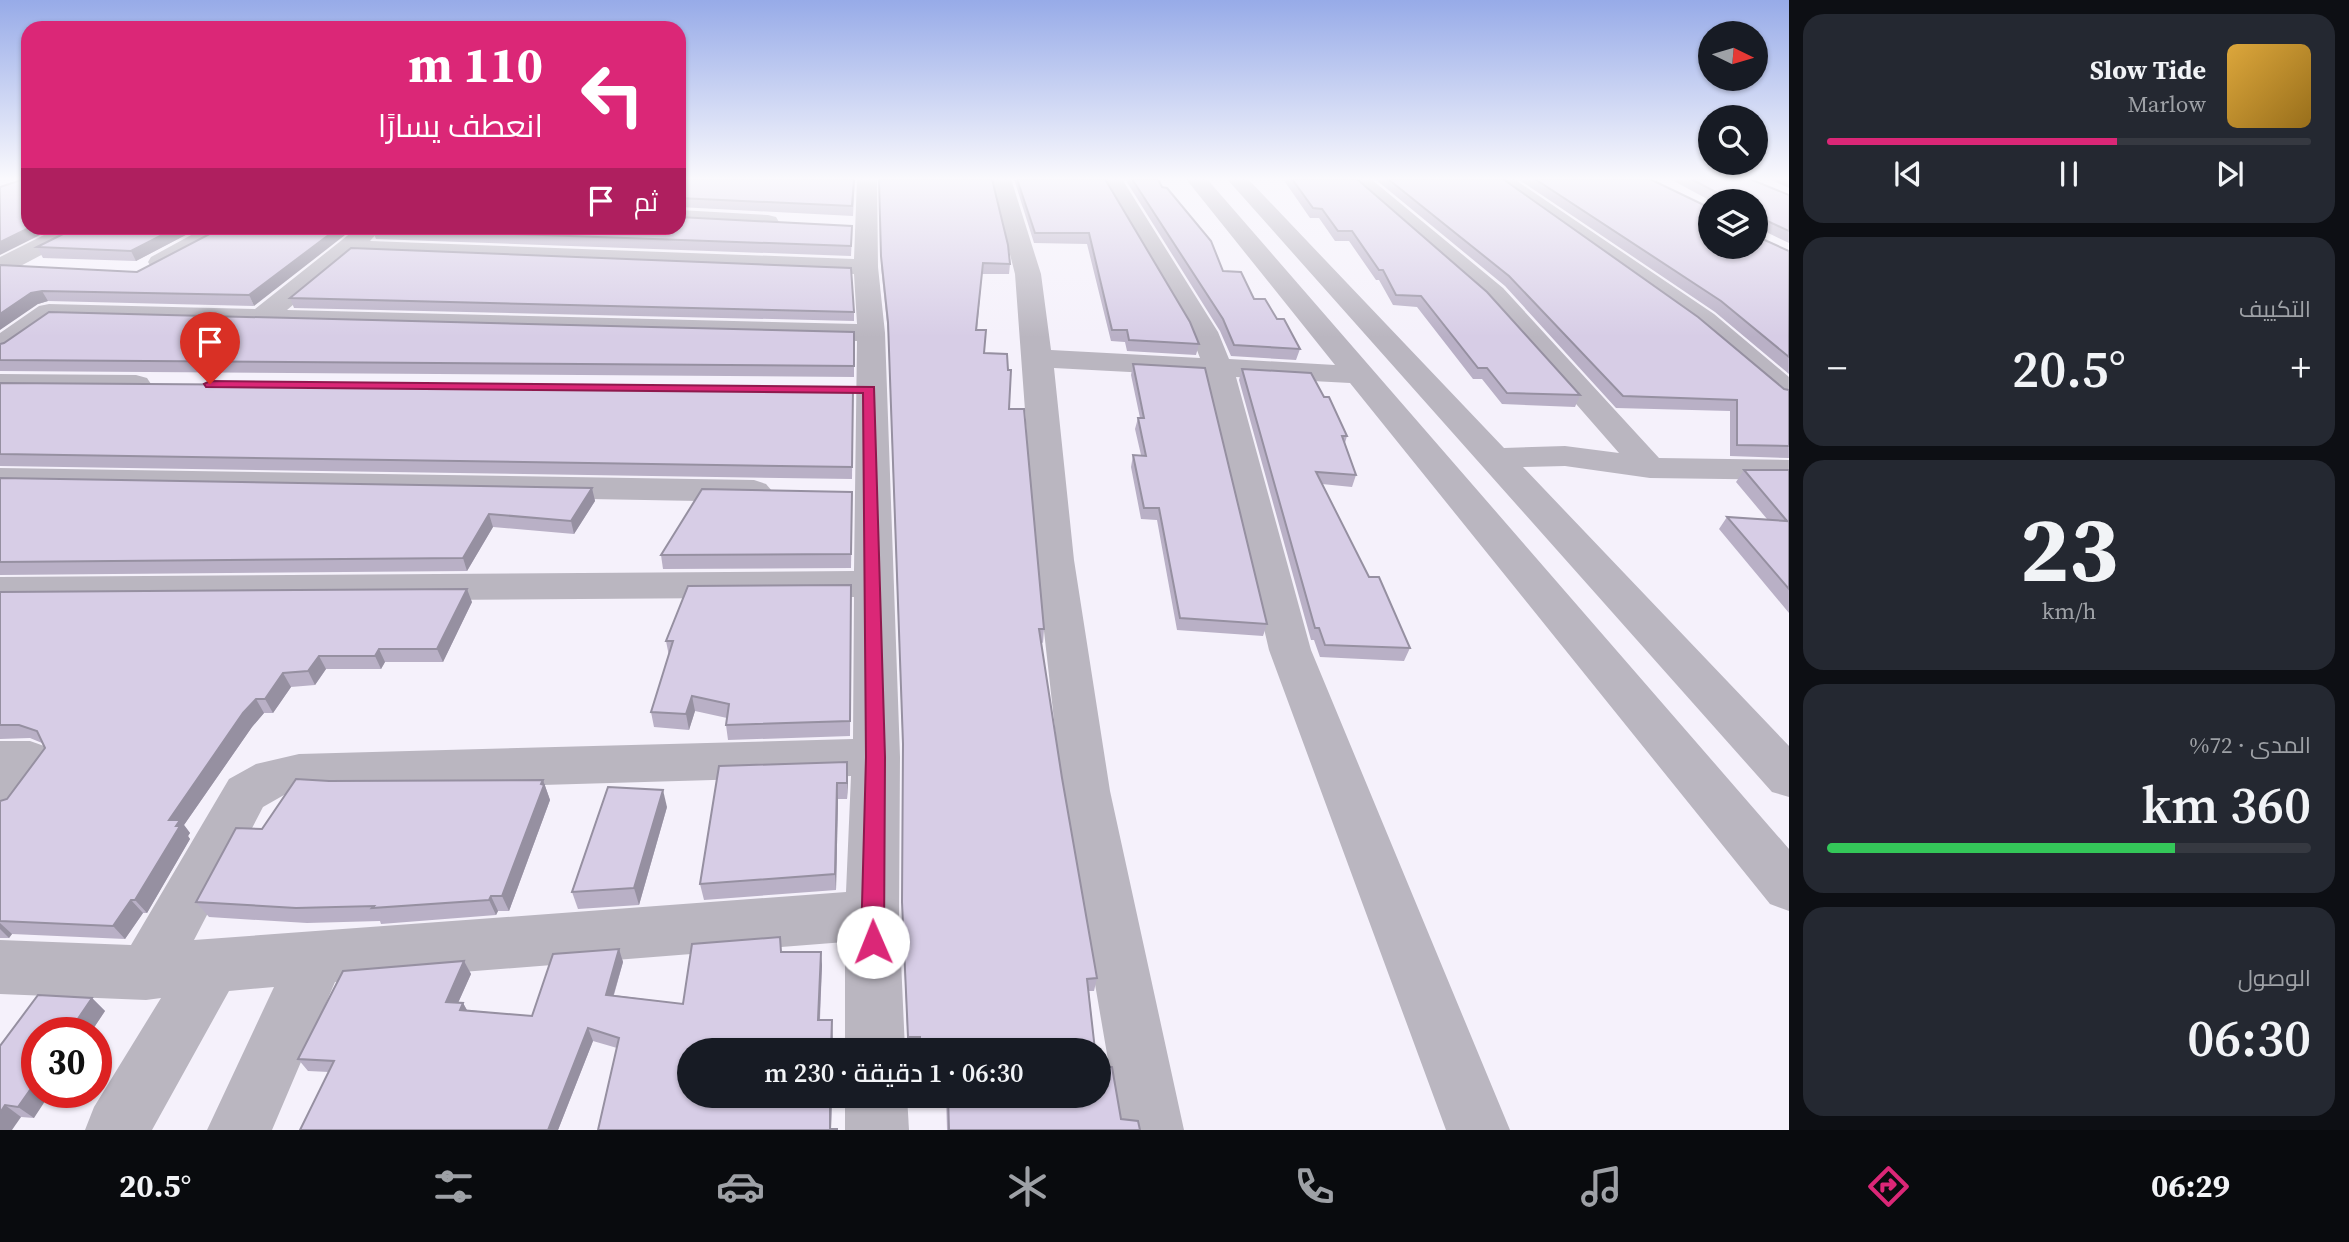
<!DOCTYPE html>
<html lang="ar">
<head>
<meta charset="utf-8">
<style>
  :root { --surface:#171b24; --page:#242831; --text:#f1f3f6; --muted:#9ea1a6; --line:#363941; --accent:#db2777 }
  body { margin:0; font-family:"Source Serif 4",Cairo,serif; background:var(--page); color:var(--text); direction:rtl; height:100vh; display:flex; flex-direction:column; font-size:26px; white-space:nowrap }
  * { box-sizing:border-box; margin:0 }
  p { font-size:23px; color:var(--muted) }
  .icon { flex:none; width:38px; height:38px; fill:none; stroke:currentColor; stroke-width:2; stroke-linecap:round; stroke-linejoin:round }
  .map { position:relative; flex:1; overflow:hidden; direction:ltr }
  .drawer { display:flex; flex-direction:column; gap:14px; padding:14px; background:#0d0f14; width:560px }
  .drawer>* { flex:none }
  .top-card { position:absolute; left:21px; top:21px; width:665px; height:214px; border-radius:21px; box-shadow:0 2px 5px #0004; direction:rtl; background:#db2777; color:#fff; overflow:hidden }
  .needle { width:46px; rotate:95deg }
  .controls { position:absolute; left:1698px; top:21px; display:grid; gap:14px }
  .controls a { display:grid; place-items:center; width:70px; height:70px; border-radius:50%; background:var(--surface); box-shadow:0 2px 5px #0004; font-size:35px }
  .speed { position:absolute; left:21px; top:1017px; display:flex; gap:14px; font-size:35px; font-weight:700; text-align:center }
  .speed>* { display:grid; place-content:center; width:91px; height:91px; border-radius:50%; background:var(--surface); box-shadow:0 2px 5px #0004; line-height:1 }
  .speed .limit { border:10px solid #d22; background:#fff; color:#111 }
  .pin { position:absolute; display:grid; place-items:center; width:60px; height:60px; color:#fff; margin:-72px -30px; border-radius:50% 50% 50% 0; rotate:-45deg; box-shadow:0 0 7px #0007 }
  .pin .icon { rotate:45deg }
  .me { position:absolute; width:77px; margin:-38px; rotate:359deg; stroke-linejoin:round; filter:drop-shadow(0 0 5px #0008) }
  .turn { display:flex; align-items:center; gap:24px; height:147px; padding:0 28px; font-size:32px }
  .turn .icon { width:91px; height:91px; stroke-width:2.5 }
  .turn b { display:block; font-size:49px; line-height:60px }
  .then { display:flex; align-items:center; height:66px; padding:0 28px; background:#0003; gap:14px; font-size:26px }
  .big { font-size:52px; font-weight:600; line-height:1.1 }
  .drawer .tile { flex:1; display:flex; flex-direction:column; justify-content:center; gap:10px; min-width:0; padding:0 24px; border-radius:21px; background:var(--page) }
  .drawer .dial { align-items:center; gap:0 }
  .dial b { font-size:91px; line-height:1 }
  .song { display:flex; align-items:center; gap:21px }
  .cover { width:84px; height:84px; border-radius:10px; background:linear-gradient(135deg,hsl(40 70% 55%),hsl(40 70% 35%)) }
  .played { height:7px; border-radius:4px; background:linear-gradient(90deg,var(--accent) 60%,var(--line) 60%) }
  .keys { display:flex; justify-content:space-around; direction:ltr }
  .heat { display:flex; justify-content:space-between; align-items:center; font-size:38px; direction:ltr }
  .charge { height:10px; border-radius:5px; background:linear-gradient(90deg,#34c759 72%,var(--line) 0) }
  .trip { position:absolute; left:677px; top:1038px; width:434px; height:70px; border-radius:35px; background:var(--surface); box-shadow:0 2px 5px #0004; font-weight:600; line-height:70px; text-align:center; direction:rtl }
  .tabs { display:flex; height:112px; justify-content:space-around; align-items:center; background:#090b0e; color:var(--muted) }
  .tabs .icon { width:49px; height:49px }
  .tabs .selected { color:var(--accent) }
  .tabs b { font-size:32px; color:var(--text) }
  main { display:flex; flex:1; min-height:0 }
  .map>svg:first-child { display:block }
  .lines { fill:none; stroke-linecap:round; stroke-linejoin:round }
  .minor { fill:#bab6c0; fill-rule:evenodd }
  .wall { fill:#b9b0c6 }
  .shaded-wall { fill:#9690a1 }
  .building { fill:#d7cde6; stroke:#9690a1; stroke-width:2 }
  .route { fill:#db2777; stroke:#8e194d; stroke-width:2 }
</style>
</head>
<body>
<main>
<section class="drawer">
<div class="tile">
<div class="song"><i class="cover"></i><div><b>Slow Tide</b><p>Marlow</p></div></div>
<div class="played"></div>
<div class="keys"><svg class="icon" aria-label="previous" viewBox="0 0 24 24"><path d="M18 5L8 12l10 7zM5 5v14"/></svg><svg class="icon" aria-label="pause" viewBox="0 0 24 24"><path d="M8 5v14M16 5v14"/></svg><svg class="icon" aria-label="next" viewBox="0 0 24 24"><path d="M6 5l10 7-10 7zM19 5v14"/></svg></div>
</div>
<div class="tile"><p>التكييف</p>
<div class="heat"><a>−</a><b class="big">20.5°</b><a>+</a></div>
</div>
<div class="tile dial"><b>23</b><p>km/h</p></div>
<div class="tile"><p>المدى · 72%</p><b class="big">360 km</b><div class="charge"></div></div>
<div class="tile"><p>الوصول</p><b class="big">06:30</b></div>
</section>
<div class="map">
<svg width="1789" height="1130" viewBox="0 0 1789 1130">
  <rect width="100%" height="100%" fill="#f5f1fb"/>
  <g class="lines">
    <!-- minor -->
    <g class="minor">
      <path d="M 857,179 L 877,179 L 878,267 L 885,333 L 900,757 L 899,915 L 905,1050 L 845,1050 L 845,942 L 335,982 L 272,1130 L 207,1130 L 274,987 L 229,991 L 152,1130 L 85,1130 L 94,1107 L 161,998 L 146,1000 L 0,994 L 0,940 L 131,945 L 229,779 L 256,764 L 299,754 L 853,739 L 854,597 L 0,603 L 0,577 L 854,571 L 857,341 L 55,320 L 10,352 L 0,355 L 0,333 L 39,306 L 49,304 L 255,309 L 357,228 L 375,228 L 378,232 L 370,241 L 854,259 ZM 353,254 L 854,274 L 857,324 L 287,310 ZM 851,776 L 846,892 L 194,940 L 263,807 L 284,795 L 299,792 Z"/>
      <path d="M 991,179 L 1011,179 L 1041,274 L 1051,350 L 1200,358 L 1190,332 L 1102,179 L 1122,179 L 1218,332 L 1229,359 L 1335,365 L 1186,179 L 1207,179 L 1789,849 L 1789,911 L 1770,904 L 1350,383 L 1236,377 L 1311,650 L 1510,1130 L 1446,1130 L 1269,650 L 1205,376 L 1054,368 L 1074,560 L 1110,791 L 1184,1130 L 1120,1130 L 1062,791 L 1036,560 L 1015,274 Z"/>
      <path d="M 1227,179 L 1248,179 L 1504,448 L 1565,446 L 1619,453 L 1485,300 L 1349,179 L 1371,179 L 1503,288 L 1659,458 L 1789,460 L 1789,480 L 1650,478 L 1565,466 L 1523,467 L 1789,746 L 1789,797 L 1772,792 Z"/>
      <path d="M 1491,179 L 1514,179 L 1714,314 L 1789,377 L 1789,401 L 1778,398 L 1694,326 Z"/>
      <path d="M 679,210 L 768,215 L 776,217 L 779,222 L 776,227 L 768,229 L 679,224 Z"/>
      <path d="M 58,228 L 87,228 L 83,233 L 11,271 L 0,273 L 0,257 Z"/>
      <path d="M 204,228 L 232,228 L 228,233 L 169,267 L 160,269 L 151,267 L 148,262 L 151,257 Z"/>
      <path d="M 0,374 L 136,375 L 147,378 L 151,384 L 147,390 L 136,393 L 0,392 Z"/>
      <path d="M 0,468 L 754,480 L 766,484 L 772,491 L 766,498 L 754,502 L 0,488 Z"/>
      <path d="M 0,741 L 30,741 L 47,747 L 54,760 L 17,811 L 0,817 Z"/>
      <path d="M 845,1096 L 907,1096 L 909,1130 L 845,1130 Z"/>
    </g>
  </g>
  <!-- wall -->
  <g class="wall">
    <path d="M 679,179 L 855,179 L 853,216 L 679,207 Z"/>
    <path d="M 879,179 L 1010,264 L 1009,274 L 982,274 L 977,330 L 984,353 L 1009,409 L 1044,629 L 1043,643 L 1041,642 L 1062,778 L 1097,978 L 1094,991 L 1089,991 L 1095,1050 L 908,1049 L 902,915 L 903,757 L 888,333 L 881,267 Z"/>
    <path d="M 1014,179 L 1105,179 L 1199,344 L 1196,355 L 1127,351 L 1125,342 L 1111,341 L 1087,244 L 1034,243 Z"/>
    <path d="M 1125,179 L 1158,179 L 1162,187 L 1223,271 L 1277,319 L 1300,349 L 1296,360 L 1231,356 L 1220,331 Z"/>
    <path d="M 1283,179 L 1357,179 L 1580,395 L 1575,407 L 1502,404 L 1482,379 L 1473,379 L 1417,307 L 1393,305 L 1379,280 L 1376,280 L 1349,241 L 1335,241 L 1319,218 L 1310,218 Z"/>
    <path d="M 1375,179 L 1503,179 L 1784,389 L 1789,390 L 1789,458 L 1730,456 L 1730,411 L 1616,408 L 1505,286 Z"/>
    <path d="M 1518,179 L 1650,179 L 1710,247 L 1755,201 L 1711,201 L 1670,179 L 1750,179 L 1789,195 L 1789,243 L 1758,228 L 1758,237 L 1789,251 L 1789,374 L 1715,312 Z"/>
    <path d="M 1769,179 L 1789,179 L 1789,188 Z"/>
    <path d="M 199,228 L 136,261 L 43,258 L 37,247 Z"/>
    <path d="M 221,228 L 254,306 L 48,301 L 38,304 L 0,265 L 137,272 Z"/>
    <path d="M 372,229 L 852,235 L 851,256 L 376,239 Z"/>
    <path d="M 290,298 L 854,312 L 854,321 L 294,308 Z"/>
    <path d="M 854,332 L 854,377 L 0,371 L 0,344 Z"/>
    <path d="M 1133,364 L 1267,624 L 1263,636 L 1177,630 L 1157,520 L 1141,519 L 1131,467 L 1133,455 L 1141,455 L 1135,429 L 1138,418 L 1140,418 L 1131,375 Z"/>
    <path d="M 1242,369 L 1324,397 L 1347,436 L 1345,443 L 1356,475 L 1352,487 L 1322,484 L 1369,577 L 1410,648 L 1404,661 L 1320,657 L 1314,640 L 1311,640 L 1239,380 Z"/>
    <path d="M 0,383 L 853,401 L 852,479 L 0,466 Z"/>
    <path d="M 1744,470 L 1789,470 L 1789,613 L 1719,529 L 1727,517 L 1767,519 L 1736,482 Z"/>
    <path d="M 0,478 L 592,488 L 595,501 L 574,534 L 493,527 L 467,571 L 0,575 Z"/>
    <path d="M 852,506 L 851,568 L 663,569 L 661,555 Z"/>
    <path d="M 851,585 L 850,736 L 728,740 L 726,725 L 727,718 L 695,711 L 689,730 L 654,727 L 651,712 L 669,656 L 666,641 Z"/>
    <path d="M 0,592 L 472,602 L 443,662 L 385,662 L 381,669 L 326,669 L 315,685 L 291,687 L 273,713 L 264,713 L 252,727 L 184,825 L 190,833 L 188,836 L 190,839 L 147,913 L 143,913 L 125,939 L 12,934 L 9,938 L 0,938 L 0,801 L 7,799 L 45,748 L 42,743 L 30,738 L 0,739 Z"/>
    <path d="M 719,766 L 848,779 L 847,799 L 838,799 L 836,890 L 704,900 L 700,884 Z"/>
    <path d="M 543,780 L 550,800 L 509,911 L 498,911 L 496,915 L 381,924 L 380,921 L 307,923 L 209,917 L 196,902 L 262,829 L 329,781 Z"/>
    <path d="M 667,807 L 639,905 L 578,909 L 572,892 Z"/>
    <path d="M 619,949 L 623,962 L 614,995 L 683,1004 L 782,952 L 822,965 L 820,1020 L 832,1020 L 833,1050 L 690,1050 L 832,1096 L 831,1129 L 598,1130 L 617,1048 L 593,1041 L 558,1130 L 300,1130 L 329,1072 L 308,1071 L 298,1059 L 464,961 L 471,974 L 458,1003 L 463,1003 L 467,1010 L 532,1016 Z"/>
    <path d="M 92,998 L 105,1011 L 91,1032 L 37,1032 L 34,1118 L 21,1117 L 0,1130 L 0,1046 Z"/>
    <path d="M 946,1096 L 1099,1096 L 1121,1119 L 1140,1130 L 947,1130 Z"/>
  </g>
  <!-- shaded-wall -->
  <g class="shaded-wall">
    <path d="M 29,228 L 54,228 L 0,255 L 0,242 Z"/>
    <path d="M 176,228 L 199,228 L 136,261 L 131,251 Z"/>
    <path d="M 338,228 L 354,228 L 254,306 L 249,295 Z"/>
    <path d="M 42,291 L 48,301 L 38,304 L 0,330 L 0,314 L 31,293 Z"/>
    <path d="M 592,488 L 595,501 L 574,534 L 571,521 Z"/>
    <path d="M 489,514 L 493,527 L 467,571 L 463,558 Z"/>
    <path d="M 467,589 L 472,602 L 443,662 L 437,649 Z"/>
    <path d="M 379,649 L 385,662 L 381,669 L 375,656 Z"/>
    <path d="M 319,656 L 326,669 L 315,685 L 308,671 Z"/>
    <path d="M 283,673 L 291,687 L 273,713 L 265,699 Z"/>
    <path d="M 692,696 L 695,711 L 689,730 L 686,714 Z"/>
    <path d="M 256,699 L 264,713 L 252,727 L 184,825 L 190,833 L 188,836 L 190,839 L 147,913 L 135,900 L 169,820 L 243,713 Z"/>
    <path d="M 847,762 L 848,779 L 847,799 Z"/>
    <path d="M 543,780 L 550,800 L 509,911 L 502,896 Z"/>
    <path d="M 837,783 L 838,799 L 836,890 L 835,874 Z"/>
    <path d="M 663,790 L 667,807 L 639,905 L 634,888 Z"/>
    <path d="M 491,896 L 498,911 L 496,915 L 489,900 Z"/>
    <path d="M 131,900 L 143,913 L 125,939 L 113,926 Z"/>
    <path d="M 0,923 L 12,934 L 9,938 L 0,929 Z"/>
    <path d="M 619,949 L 623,962 L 610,1007 L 606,995 Z"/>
    <path d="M 821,952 L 822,965 L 819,1032 L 818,1020 Z"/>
    <path d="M 464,961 L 471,974 L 453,1014 L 446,1002 Z"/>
    <path d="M 92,998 L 105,1011 L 91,1032 L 69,1032 Z"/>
    <path d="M 463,1003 L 470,1016 L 460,1010 Z"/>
    <path d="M 832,1020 L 833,1050 L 831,1050 Z"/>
    <path d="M 588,1028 L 593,1041 L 558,1130 L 548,1130 Z"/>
    <path d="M 37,1080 L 37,1092 L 51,1092 L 34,1118 L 18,1107 Z"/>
    <path d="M 830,1096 L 832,1096 L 831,1130 L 830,1130 Z"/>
    <path d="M 5,1105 L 21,1117 L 12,1130 L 0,1130 L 0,1113 Z"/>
  </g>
  <!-- building -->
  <g class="building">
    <path d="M 24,179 L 28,179 L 29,228 L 0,242 L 0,187 Z"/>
    <path d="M 679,179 L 854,179 L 852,206 L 679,198 Z"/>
    <path d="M 879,179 L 992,179 L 1008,245 L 1010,264 L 983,263 L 976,330 L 986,330 L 984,353 L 1007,354 L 1008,370 L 1011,370 L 1009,409 L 1024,409 L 1044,629 L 1039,629 L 1062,778 L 1097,978 L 1087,979 L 1095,1050 L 920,1050 L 920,1037 L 908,1037 L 902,902 L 903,744 L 888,322 L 881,256 Z"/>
    <path d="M 1017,179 L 1105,179 L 1190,322 L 1199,344 L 1129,340 L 1127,330 L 1112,330 L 1089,233 L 1035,233 Z"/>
    <path d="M 1132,179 L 1158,179 L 1162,187 L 1167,188 L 1211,241 L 1223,271 L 1241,272 L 1254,299 L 1265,299 L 1277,319 L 1284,319 L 1300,349 L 1234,345 L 1223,319 Z"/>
    <path d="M 1292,179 L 1357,179 L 1487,292 L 1580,395 L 1507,393 L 1487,368 L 1478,368 L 1421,296 L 1396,295 L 1383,270 L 1379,270 L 1352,231 L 1338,231 L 1322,209 L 1313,208 Z"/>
    <path d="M 1388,179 L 1503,179 L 1698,317 L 1784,389 L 1789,390 L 1789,446 L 1737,445 L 1737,400 L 1623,396 L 1509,276 Z"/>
    <path d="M 1535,179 L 1650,179 L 1710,208 L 1710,247 L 1755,247 L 1755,201 L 1716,201 L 1716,192 L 1691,179 L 1750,179 L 1789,195 L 1789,231 L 1761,218 L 1758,221 L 1758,237 L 1789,251 L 1789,357 L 1721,301 Z"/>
    <path d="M 679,217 L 852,226 L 851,246 L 372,229 L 373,228 L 679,228 Z"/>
    <path d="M 75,228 L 176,228 L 131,251 L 37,247 Z"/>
    <path d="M 221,228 L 338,228 L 249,295 L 42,291 L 31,293 L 0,314 L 0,265 L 137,272 Z"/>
    <path d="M 351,248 L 851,268 L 854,312 L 290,298 Z"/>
    <path d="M 49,312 L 854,332 L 854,366 L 0,360 L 0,344 L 4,343 Z"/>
    <path d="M 1133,364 L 1205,368 L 1267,624 L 1180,618 L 1159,508 L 1144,508 L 1133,455 L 1146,456 L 1138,418 L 1144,418 Z"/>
    <path d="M 1242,369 L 1311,373 L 1324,397 L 1329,397 L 1347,436 L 1342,436 L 1356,475 L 1316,472 L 1369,577 L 1379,577 L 1410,648 L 1325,645 L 1319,628 L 1315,628 Z"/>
    <path d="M 0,383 L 853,389 L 852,467 L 0,454 Z"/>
    <path d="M 1744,470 L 1789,470 L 1789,589 L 1727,517 L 1787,521 Z"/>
    <path d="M 0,478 L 592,488 L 571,521 L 489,514 L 463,558 L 0,562 Z"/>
    <path d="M 702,489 L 852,492 L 851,554 L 661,555 Z"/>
    <path d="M 851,585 L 850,721 L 726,725 L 729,704 L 692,696 L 686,714 L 651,712 L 673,641 L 666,641 L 688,586 Z"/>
    <path d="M 467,589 L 437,649 L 379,649 L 375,656 L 319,656 L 308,671 L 283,673 L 265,699 L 256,699 L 243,713 L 169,820 L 180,820 L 176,826 L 180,826 L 135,900 L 131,900 L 113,926 L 0,921 L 0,801 L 7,799 L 45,748 L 37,731 L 19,725 L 0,725 L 0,592 Z"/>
    <path d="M 847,762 L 847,783 L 837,783 L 835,874 L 700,884 L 719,766 Z"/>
    <path d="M 296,779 L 329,781 L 543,780 L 541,784 L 544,785 L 502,896 L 491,896 L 489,900 L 372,908 L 374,906 L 296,908 L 196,902 L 236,828 L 262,829 Z"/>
    <path d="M 608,787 L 663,790 L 634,888 L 572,892 Z"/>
    <path d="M 780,937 L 781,952 L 821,952 L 818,1020 L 832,1020 L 831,1050 L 690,1050 L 690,1096 L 830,1096 L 830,1129 L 837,1129 L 837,1130 L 598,1130 L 619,1038 L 588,1028 L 548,1130 L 300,1130 L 334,1061 L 298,1059 L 343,971 L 464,961 L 446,1002 L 463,1003 L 460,1010 L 532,1016 L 553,954 L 619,949 L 606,995 L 683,1004 L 692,944 Z"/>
    <path d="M 38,995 L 92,998 L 69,1032 L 37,1032 L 37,1080 L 18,1107 L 5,1105 L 0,1113 L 0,1046 Z"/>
    <path d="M 1099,1067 L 1112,1067 L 1121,1119 L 1138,1121 L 1140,1130 L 949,1130 L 948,1096 L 1099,1096 Z"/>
  </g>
  <!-- sky -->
  <linearGradient id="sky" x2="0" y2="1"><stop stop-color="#97abe8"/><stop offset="0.53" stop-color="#faf9fd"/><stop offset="1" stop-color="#faf9fd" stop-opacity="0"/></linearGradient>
  <rect width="1789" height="337" fill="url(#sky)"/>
  <!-- route -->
  <path class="route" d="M 210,381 L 874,387 L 885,757 L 884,942 L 881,950 L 873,953 L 865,950 L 861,942 L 866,757 L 863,393 L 206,387 L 204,384 Z"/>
</svg>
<div class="controls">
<a><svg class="needle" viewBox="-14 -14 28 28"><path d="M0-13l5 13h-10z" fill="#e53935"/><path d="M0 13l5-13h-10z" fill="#9ea1a6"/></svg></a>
<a><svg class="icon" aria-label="search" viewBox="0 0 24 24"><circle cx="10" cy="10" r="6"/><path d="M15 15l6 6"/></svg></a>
<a><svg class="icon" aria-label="layers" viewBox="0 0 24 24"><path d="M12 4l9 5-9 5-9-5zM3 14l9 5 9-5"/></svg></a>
</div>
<div class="speed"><div class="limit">30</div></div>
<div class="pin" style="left:210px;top:384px;background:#d93025"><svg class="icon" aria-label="arrive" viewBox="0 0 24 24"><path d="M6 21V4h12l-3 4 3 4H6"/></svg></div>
<svg class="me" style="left:873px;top:942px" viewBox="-20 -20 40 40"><circle r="19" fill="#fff"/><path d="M0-13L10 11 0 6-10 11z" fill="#db2777"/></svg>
<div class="trip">06:30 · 1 دقيقة · 230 m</div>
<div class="top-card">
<div class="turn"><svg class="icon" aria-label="left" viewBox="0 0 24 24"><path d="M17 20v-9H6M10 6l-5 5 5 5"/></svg><div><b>110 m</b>انعطف يسارًا</div></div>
<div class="then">ثم<svg class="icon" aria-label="arrive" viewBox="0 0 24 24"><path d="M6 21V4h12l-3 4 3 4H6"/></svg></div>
</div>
</div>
</main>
<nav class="tabs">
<b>06:29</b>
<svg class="icon selected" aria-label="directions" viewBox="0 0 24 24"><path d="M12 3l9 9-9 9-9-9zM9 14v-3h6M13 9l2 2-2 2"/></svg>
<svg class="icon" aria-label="music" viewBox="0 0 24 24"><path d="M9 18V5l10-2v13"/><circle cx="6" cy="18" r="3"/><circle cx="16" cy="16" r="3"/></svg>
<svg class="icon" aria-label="phone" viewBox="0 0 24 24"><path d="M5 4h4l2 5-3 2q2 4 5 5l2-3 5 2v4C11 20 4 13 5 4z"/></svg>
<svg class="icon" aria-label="climate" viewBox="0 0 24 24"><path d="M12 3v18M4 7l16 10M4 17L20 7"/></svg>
<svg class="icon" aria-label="car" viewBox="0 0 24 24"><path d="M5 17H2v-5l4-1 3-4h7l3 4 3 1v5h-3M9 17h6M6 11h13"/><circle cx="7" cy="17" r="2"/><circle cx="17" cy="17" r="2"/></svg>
<svg class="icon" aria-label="filters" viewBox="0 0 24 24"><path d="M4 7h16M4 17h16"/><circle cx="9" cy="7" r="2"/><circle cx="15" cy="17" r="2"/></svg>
<b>20.5°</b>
</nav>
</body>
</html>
